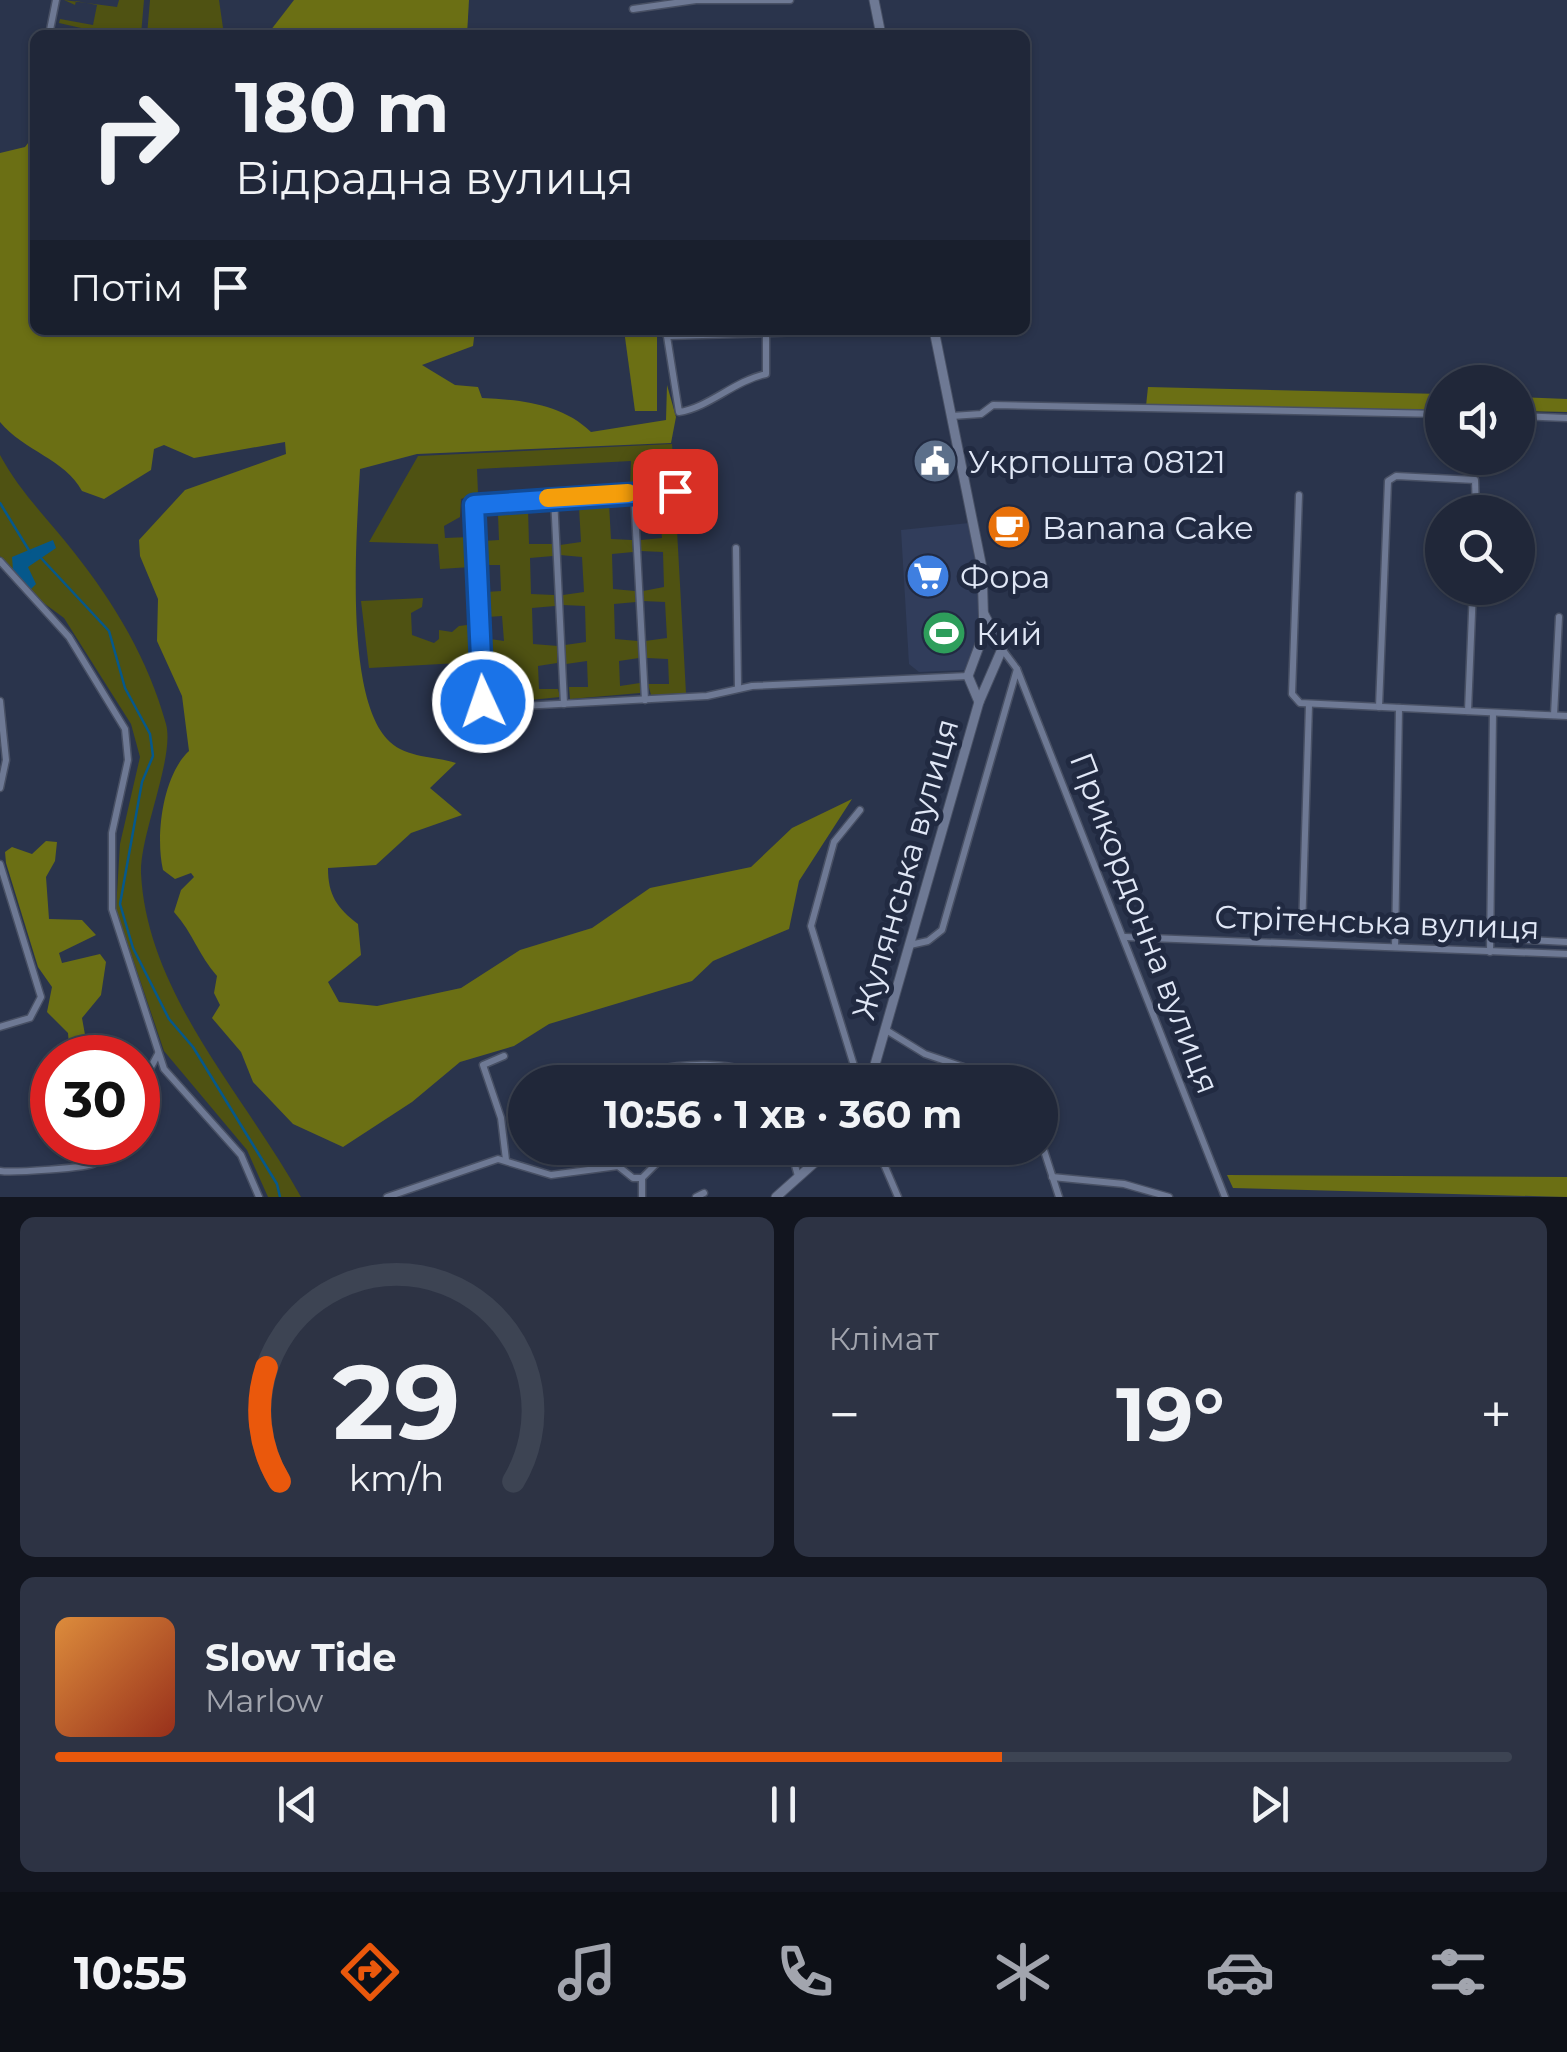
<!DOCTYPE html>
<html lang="uk">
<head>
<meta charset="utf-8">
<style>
  :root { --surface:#202739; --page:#2d3344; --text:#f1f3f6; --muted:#a2a5ae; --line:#3d4453; --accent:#ea580c }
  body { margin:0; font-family:Montserrat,sans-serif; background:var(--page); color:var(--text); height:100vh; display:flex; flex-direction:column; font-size:38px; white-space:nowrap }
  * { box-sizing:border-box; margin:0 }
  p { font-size:32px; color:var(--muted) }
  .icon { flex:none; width:55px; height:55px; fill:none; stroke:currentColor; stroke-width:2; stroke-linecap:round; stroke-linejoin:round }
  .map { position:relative; height:1197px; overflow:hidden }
  .side { display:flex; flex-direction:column; gap:20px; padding:20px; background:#12151f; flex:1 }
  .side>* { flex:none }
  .hud { position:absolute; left:30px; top:30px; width:1000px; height:305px; border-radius:15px; box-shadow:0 2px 8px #0004,0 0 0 2px var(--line); background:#202739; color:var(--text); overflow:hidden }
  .fabs { position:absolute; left:1425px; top:365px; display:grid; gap:20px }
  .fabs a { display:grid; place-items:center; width:110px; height:110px; border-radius:50%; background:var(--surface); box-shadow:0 2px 8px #0004,0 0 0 2px var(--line); font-size:50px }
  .speed { position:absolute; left:30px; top:1035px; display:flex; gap:20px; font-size:50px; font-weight:700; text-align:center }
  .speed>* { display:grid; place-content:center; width:130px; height:130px; border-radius:50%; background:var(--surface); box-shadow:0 2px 8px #0004,0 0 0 2px var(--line); line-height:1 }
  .speed .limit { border:15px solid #d22; background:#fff; color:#111 }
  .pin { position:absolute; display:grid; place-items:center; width:85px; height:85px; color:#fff; margin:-42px; border-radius:20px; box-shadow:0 5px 15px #0006 }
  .me { position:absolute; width:110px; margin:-55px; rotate:357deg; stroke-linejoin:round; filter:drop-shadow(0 0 8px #0008) }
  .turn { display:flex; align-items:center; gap:35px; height:210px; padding:0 40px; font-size:45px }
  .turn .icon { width:130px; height:130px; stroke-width:2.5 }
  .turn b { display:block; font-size:70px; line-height:85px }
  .then { display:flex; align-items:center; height:95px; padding:0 40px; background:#0003; gap:20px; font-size:38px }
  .big { font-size:75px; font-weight:700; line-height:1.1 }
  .side .tile { flex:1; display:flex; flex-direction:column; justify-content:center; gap:15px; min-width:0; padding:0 35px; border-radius:15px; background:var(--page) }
  .side .dial { align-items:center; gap:0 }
  .dial svg { height:260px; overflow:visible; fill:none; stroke:var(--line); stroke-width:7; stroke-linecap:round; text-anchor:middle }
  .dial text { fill:var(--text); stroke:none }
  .song { display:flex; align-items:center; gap:30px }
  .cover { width:120px; height:120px; border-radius:15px; background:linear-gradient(135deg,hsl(30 70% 55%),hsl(10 70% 35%)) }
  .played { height:10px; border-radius:5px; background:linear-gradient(90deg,var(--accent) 65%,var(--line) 65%) }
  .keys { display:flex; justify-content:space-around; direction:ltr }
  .heat { display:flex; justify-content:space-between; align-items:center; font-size:55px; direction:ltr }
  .side .tiles { flex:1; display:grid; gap:20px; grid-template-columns:1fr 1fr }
  .tile:last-child { grid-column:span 2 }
  .trip { position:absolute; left:508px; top:1065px; width:550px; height:100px; border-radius:50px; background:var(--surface); box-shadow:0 2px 8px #0004,0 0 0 2px var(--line); font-weight:700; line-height:100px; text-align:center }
  .tabs { display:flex; height:160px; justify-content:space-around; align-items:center; background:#0d1017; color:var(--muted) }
  .tabs .icon { width:70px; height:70px }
  .tabs .active { color:var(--accent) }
  .tabs b { font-size:45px; color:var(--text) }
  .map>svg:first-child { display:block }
  .built { fill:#313d5b }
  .green { fill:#4f5212 }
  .forest { fill:#6b6f14 }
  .water { fill:#05588b }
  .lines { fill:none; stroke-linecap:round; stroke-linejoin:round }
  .stream { stroke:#05588b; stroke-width:2.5 }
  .street-casing { stroke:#485064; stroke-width:9 }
  .secondary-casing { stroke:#485064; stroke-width:11 }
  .street { stroke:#6e7994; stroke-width:6 }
  .secondary { stroke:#6e7994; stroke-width:9 }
  .route-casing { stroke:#114b97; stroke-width:25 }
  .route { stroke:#1a73e8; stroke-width:18 }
  .slow { stroke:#f59e0b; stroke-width:18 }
  .labels { text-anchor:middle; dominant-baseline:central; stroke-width:10; stroke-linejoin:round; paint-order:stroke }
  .poi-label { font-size:32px; fill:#e0e7f6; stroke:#212a41; text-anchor:start }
  .street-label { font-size:32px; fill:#e0e7f6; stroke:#212a41 }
</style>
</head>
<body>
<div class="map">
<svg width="1567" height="1197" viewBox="0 0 1567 1197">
  <rect width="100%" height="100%" fill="#2a344c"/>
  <!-- built -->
  <path class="built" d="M 969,523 L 977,566 L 980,639 L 967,670 L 919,672 L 909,664 L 901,530 Z"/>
  <!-- green -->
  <g class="green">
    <path d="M 64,0 L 117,7 L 119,0 L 144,0 L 141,35 L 112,35 L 59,23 L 60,19 L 93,25 L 97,5 L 76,1 L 75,5 Z"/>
    <path d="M 150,0 L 219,0 L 224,35 L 147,35 Z"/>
    <path d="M 672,444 L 675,488 L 630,488 L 631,461 L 477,469 L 478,493 L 461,499 L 460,517 L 444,526 L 445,538 L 470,537 L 471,567 L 440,569 L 438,544 L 369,542 L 418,456 Z"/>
    <path d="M 0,455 C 20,492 47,518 73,551 C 115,604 148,659 166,724 C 175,757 140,834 141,873 C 147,995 245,1095 301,1197 L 268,1197 L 247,1150 L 164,1051 L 116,909 L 120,844 L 140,757 L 131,724 L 64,618 L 30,593 L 0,556 Z"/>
    <path d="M 675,494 L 686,693 L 651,695 L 648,684 L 669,684 L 668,659 L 647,658 L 645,641 L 667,638 L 665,602 L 643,601 L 643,591 L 664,587 L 663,552 L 641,551 L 641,540 L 662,538 L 659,502 L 646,504 L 639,498 Z"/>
    <path d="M 628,497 L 630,502 L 609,504 L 611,539 L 632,540 L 633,552 L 612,554 L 613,589 L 635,591 L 636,602 L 614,604 L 615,639 L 638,641 L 639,658 L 619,661 L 620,686 L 640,683 L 640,693 L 570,699 L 569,687 L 588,687 L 587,661 L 566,664 L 565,645 L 586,642 L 585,606 L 563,605 L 563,595 L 584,592 L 582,557 L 560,555 L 560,545 L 581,542 L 579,507 L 566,508 L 558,502 Z"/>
    <path d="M 546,501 L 551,506 L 528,508 L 529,544 L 553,544 L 553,556 L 530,558 L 531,594 L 554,595 L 555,606 L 532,608 L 533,644 L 558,646 L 557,663 L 538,666 L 539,689 L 558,689 L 560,697 L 491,704 L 487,694 L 507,692 L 505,667 L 486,668 L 483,638 L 504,641 L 502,616 L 487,617 L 487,624 L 482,621 L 480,584 L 485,583 L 486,592 L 501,591 L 500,565 L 485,565 L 485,573 L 479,572 L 478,536 L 482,535 L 483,541 L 499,540 L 498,515 L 482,516 L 482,522 L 477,522 L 477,510 Z"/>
    <path d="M 423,598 L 422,607 L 411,613 L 412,635 L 434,643 L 439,639 L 439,630 L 452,632 L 459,626 L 475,624 L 477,662 L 369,668 L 361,601 Z"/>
  </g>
  <!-- forest -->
  <g class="forest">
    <path d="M 294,0 L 469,0 L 467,35 L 267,35 Z"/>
    <path d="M 35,134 L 35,330 L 475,330 L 473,346 L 422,365 L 455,385 L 478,387 L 482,398 C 522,400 562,404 591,432 L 666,420 L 667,385 L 676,417 L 671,443 L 417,454 L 360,469 C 357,530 343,699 390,742 C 407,758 434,756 456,763 L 430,788 L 462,815 L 411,833 L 376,865 L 328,868 C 328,895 337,908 358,924 L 361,955 L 328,982 L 339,1002 L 377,1006 L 461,988 L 520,950 L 592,928 L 650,888 L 751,867 L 792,828 L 852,799 L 799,881 L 789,929 L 713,961 L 692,981 L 549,1024 L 514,1046 L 460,1062 L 412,1102 L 343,1147 L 293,1124 L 253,1082 L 241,1052 L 212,1018 L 220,1005 L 214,993 L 217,976 C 199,956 193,933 174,912 L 181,890 L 194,877 L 191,873 L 175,879 L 163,870 C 155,835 163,775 189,751 L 182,696 L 157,641 L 158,599 L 140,556 L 139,540 L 185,490 L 286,454 L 285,442 L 194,458 L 164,445 L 154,449 L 151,470 L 104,499 L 82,491 C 65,459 24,451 0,422 L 0,153 L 25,147 Z"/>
    <path d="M 624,330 L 657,330 L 657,411 L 635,411 Z"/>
    <path d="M 1148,387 L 1442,394 L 1442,410 L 1146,406 Z"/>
    <path d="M 1518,397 L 1567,399 L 1567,412 L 1518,411 Z"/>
    <path d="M 46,841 L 57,842 L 55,861 L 46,877 L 49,919 L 82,920 L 96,935 L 59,953 L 62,963 L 100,954 L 106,962 L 101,995 L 82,1018 L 89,1057 L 70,1057 L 68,1033 L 47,1012 L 52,987 L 38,967 L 6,863 L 5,852 L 12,847 L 32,854 Z"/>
    <path d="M 1227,1175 L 1567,1177 L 1567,1197 L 1233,1188 Z"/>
  </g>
  <!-- water -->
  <path class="water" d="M 53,540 L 56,548 L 28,567 L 36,584 L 30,590 L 13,570 L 12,557 Z"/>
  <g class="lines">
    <!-- stream -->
    <g class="stream">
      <path d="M 0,503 L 30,552"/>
      <path d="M 41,558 L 109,631 L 125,688 L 150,734 L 153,756 L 142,782 L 120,904 L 133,948 L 169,1019 L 193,1047 L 277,1184 L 280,1197"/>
    </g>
    <defs>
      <g id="street">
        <path d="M 633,9 L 696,0 L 790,0"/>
        <path d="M 49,35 L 56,0"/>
        <path d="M 666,330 L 679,412 C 708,408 734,381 766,374 L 766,336"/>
        <path d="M 667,336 L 870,330"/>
        <path d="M 952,416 L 981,414 L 993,405 L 1442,414"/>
        <path d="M 1518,416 L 1567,418"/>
        <path d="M 675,491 L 474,505 L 483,702 L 487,708 L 707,696 L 752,686 L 968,676"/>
        <path d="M 634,493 L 645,700"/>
        <path d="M 1299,495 L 1292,694 L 1300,703 L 1567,716"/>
        <path d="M 554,497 L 564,704"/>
        <path d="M 736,548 L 738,687"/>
        <path d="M 0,561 L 69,637 L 125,729 L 128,760 L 112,833 L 112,909 L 164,1069 L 241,1155 L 259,1197"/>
        <path d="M 1002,649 L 1017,669"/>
        <path d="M 0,701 L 6,760 L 0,788"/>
        <path d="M 1379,707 L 1388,481 L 1396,476 L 1475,480 L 1476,512"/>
        <path d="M 1468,711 L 1473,588"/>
        <path d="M 1554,715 L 1559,617"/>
        <path d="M 0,864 L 41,997 L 30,1018 L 0,1027"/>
        <path d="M 1302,931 L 1309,705"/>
        <path d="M 1125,937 L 1567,954"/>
        <path d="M 1511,939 L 1567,942"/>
        <path d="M 910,945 L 928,941 L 942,930 L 1017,669 L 1225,1197"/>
        <path d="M 1395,947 L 1399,708"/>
        <path d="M 1490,952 L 1493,713"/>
        <path d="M 886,1030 L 925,1054 L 1008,1082"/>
        <path d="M 504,1056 L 483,1065 L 501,1118 L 506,1160"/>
        <path d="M 644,1082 L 649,1071 C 681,1064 741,1058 766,1082"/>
        <path d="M 859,1082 L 811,926 L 834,842 L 860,810"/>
        <path d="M 138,1091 L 158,1054"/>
        <path d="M 1040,1138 L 1059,1197"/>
        <path d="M 790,1148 L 798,1176"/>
        <path d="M 877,1148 L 898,1197"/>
        <path d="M 0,1171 C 11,1173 89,1168 95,1163 C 100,1159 104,1148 108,1142"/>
        <path d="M 1052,1177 L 1124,1184 L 1169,1197"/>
        <path d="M 387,1197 L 498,1159 L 551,1175 L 618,1166 L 633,1178 L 642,1178"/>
        <path d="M 642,1197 L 642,1178 L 660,1160 L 662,1148"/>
        <path d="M 696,1197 L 704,1193"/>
      </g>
      <g id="secondary">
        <path d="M 874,0 L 881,35"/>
        <path d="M 934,330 L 982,568 L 984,633 L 968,676 L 979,702"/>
        <path d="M 870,1082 L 979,702 L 1002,649 L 984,614"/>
        <path d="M 776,1197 L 831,1148"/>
      </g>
    </defs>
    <!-- street casing -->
    <use href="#street" class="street-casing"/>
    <!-- secondary casing -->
    <use href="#secondary" class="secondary-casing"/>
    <!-- street -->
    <use href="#street" class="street"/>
    <!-- secondary -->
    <use href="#secondary" class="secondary"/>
  </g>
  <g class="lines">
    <defs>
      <path id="route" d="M 483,702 L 474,505 L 675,491"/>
    </defs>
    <!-- route casing -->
    <use href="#route" class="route-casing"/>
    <!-- route -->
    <use href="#route" class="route"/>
    <!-- slow -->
    <path class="slow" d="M 548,498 L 628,493"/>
  </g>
  <!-- icons -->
  <defs>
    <symbol id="civic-disc" viewBox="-11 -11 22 22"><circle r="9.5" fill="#5c6f8a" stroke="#212a41"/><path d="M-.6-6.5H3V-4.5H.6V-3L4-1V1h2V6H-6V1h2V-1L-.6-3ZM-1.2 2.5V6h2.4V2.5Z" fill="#fff"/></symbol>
    <symbol id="cafe-disc" viewBox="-11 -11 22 22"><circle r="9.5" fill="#e8710a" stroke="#212a41"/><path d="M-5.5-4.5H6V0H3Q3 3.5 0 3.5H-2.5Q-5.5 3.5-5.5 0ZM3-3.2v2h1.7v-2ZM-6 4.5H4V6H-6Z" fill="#fff"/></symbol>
    <symbol id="supermarket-disc" viewBox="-11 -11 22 22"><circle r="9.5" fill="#3f7fe0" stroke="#212a41"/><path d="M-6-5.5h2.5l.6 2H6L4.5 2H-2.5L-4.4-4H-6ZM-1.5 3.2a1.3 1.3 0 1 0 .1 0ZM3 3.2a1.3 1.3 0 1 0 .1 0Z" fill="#fff"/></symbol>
    <symbol id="stadium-disc" viewBox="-11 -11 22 22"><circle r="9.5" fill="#2e9e5b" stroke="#212a41"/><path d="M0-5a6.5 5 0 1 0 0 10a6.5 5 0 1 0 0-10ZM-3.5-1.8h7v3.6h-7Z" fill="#fff"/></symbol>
  </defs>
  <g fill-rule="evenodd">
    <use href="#civic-disc" x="910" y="436" width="50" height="50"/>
    <use href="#cafe-disc" x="984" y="502" width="50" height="50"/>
    <use href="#supermarket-disc" x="903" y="551" width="50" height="50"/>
    <use href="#stadium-disc" x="919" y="608" width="50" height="50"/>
  </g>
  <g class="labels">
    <!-- poi labels -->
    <g class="poi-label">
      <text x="968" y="461">Укрпошта 08121</text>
      <text x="1042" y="527">Banana Cake</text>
      <text x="960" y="576">Фора</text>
      <text x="976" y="633">Кий</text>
    </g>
    <!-- street labels -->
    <g class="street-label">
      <text transform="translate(905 869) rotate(-74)">Жулянська вулиця</text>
      <text transform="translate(1377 922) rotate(2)">Стрітенська вулиця</text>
      <text transform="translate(1145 923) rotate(69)">Прикордонна вулиця</text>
    </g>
  </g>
</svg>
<div class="fabs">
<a><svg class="icon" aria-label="sound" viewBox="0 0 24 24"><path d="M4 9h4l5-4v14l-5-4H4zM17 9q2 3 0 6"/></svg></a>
<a><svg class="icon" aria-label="search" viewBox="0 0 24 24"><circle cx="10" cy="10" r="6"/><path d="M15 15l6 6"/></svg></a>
</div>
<div class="speed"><div class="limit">30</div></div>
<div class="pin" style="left:675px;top:491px;background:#d93025"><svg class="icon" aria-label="arrive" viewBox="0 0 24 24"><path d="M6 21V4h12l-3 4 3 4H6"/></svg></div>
<svg class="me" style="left:483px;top:702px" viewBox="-20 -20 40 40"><circle r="17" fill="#1a73e8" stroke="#fff" stroke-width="3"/><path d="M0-11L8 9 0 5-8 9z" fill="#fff"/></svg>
<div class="trip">10:56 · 1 хв · 360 m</div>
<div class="hud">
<div class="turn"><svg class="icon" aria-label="right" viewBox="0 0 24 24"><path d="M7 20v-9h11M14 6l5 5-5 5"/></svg><div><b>180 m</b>Відрадна вулиця</div></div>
<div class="then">Потім<svg class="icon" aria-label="arrive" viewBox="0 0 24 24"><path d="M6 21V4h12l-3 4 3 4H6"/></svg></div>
</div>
</div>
<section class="side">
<div class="tiles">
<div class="tile dial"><svg viewBox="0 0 100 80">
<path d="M14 69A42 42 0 1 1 86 69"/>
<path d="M14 69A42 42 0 0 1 10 34" stroke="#ea580c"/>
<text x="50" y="56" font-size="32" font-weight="700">29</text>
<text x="50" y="72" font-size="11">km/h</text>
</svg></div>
<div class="tile"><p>Клімат</p>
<div class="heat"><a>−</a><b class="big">19°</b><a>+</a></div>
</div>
<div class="tile">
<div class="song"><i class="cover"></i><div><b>Slow Tide</b><p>Marlow</p></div></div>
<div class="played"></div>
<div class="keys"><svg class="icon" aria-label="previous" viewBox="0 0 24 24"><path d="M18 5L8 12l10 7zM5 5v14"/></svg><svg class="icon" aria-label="pause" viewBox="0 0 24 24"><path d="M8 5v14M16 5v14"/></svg><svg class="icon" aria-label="next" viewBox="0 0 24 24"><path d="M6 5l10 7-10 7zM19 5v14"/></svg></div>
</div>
</div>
</section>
<nav class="tabs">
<b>10:55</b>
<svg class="icon active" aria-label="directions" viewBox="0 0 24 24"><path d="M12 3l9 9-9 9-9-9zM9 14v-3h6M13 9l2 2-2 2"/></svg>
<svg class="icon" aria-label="music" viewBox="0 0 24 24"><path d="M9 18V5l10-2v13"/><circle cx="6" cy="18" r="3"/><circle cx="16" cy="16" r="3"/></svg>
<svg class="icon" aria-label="phone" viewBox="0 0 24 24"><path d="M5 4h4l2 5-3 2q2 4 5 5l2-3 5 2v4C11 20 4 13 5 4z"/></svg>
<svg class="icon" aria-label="climate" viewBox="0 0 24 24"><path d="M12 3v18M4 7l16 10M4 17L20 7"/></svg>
<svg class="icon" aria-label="car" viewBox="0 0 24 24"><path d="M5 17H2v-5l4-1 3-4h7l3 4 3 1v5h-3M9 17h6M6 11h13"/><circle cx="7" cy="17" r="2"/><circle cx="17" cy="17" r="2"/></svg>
<svg class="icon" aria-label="filters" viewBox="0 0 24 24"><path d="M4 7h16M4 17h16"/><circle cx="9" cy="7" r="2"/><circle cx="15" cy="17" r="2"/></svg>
</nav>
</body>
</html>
